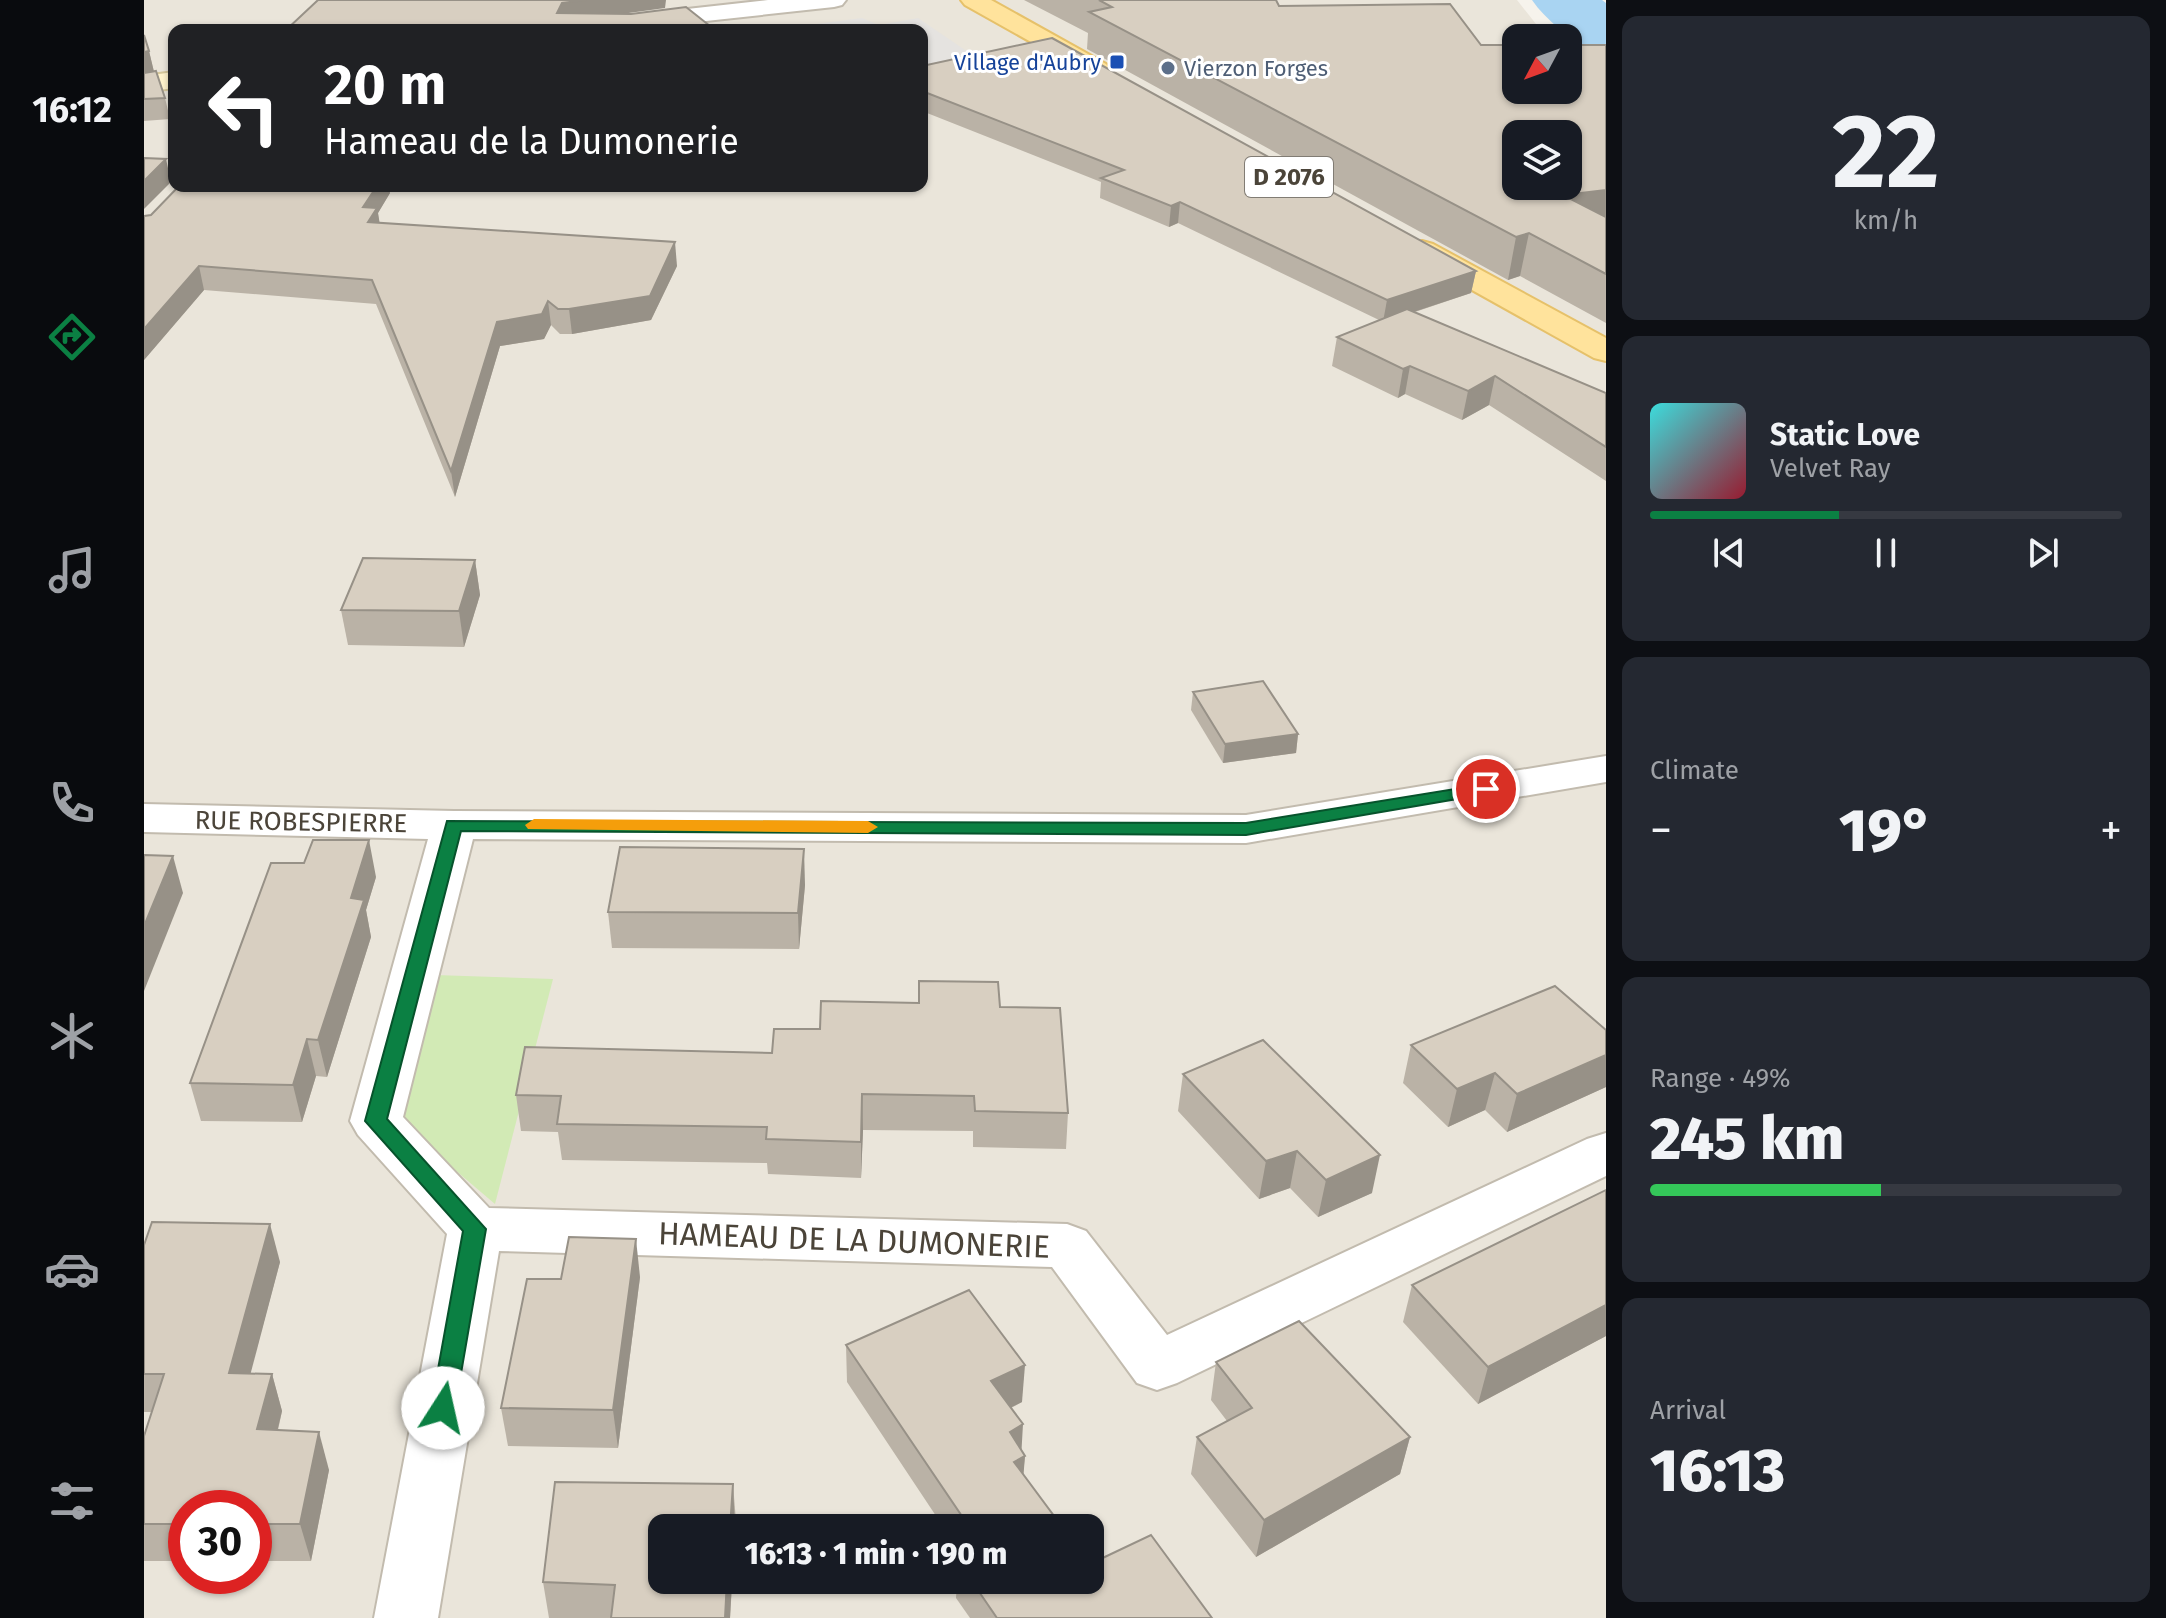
<!DOCTYPE html>
<html lang="en">
<head>
<meta charset="utf-8">
<style>
  :root { --surface:#171b24; --page:#242831; --text:#f1f3f6; --muted:#9ea1a6; --line:#363941; --accent:#0b8043 }
  body { margin:0; font-family:"Fira Sans",sans-serif; background:var(--page); color:var(--text); height:100vh; display:flex; flex-direction:column; font-size:30px; white-space:nowrap }
  * { box-sizing:border-box; margin:0 }
  p { font-size:26px; color:var(--muted) }
  .icon { flex:none; width:44px; height:44px; fill:none; stroke:currentColor; stroke-width:2; stroke-linecap:round; stroke-linejoin:round }
  .map { position:relative; flex:1; overflow:hidden }
  .panel { display:flex; flex-direction:column; gap:16px; padding:16px; background:#0d0f14; width:560px }
  .panel>* { flex:none }
  .top-card { position:absolute; left:24px; top:24px; width:760px; height:168px; border-radius:16px; box-shadow:0 2px 6px #0004; background:#202124; color:#fff; overflow:hidden }
  .needle { width:52px; rotate:229deg }
  .tools { position:absolute; left:1358px; top:24px; display:grid; gap:16px }
  .tools a { display:grid; place-items:center; width:80px; height:80px; border-radius:16px; background:var(--surface); box-shadow:0 2px 6px #0004; font-size:40px }
  .speed { position:absolute; left:24px; top:1490px; display:flex; gap:16px; font-size:40px; font-weight:700; text-align:center }
  .speed>* { display:grid; place-content:center; width:104px; height:104px; border-radius:50%; background:var(--surface); box-shadow:0 2px 6px #0004; line-height:1 }
  .speed .limit { border:12px solid #d22; background:#fff; color:#111 }
  .pin { position:absolute; display:grid; place-items:center; width:68px; height:68px; color:#fff; margin:-34px; border:4px solid #fff; border-radius:50%; box-shadow:0 2px 8px #0007 }
  .me { position:absolute; width:88px; margin:-44px; rotate:10deg; stroke-linejoin:round; filter:drop-shadow(0 0 6px #0008) }
  .turn { display:flex; align-items:center; gap:28px; height:168px; padding:0 24px; font-size:36px }
  .turn .icon { width:104px; height:104px; stroke-width:2.5 }
  .turn b { display:block; font-size:56px; line-height:68px }
  .big { font-size:60px; font-weight:800; line-height:1.1 }
  .panel .widget { flex:1; display:flex; flex-direction:column; justify-content:center; gap:12px; min-width:0; padding:0 28px; border-radius:16px; background:var(--page) }
  .panel .dial { align-items:center; gap:0 }
  .dial b { font-size:104px; line-height:1 }
  .song { display:flex; align-items:center; gap:24px }
  .cover { width:96px; height:96px; border-radius:12px; background:linear-gradient(135deg,hsl(180 70% 55%),hsl(350 70% 35%)) }
  .played { height:8px; border-radius:4px; background:linear-gradient(90deg,var(--accent) 40%,var(--line) 40%) }
  .keys { display:flex; justify-content:space-around; direction:ltr }
  .heat { display:flex; justify-content:space-between; align-items:center; font-size:44px; direction:ltr }
  .charge { height:12px; border-radius:6px; background:linear-gradient(90deg,#34c759 49%,var(--line) 0) }
  .trip { position:absolute; left:504px; top:1514px; width:456px; height:80px; border-radius:16px; background:var(--surface); box-shadow:0 2px 6px #0004; font-weight:800; line-height:80px; text-align:center }
  main { display:flex; flex:1; min-height:0 }
  .menu { display:flex; flex-direction:column; width:144px; justify-content:space-around; align-items:center; background:#090b0e; color:var(--muted) }
  .menu .icon { width:56px; height:56px }
  .menu .on { color:var(--accent) }
  .menu b { font-size:36px; color:var(--text) }
  .map>svg:first-child { display:block }
  .residential { fill:#eae5da; fill-rule:evenodd }
  .green { fill:#d2eab5 }
  .parking { fill:#e5e3e0 }
  .lines { fill:none; stroke-linecap:round; stroke-linejoin:round }
  .river { fill:#a9d4f2; fill-rule:evenodd }
  .street-casing { stroke:#c2bbae; stroke-width:4 }
  .secondary-casing { stroke:#d6c79b; stroke-width:4 }
  .primary-casing { stroke:#e6c16a; stroke-width:4 }
  .street { fill:#fff; fill-rule:evenodd }
  .secondary { fill:#fff3cd; fill-rule:evenodd }
  .primary { fill:#ffe39c; fill-rule:evenodd }
  .wall { fill:#bab2a6 }
  .shaded-wall { fill:#979187 }
  .building { fill:#d8cfc1; stroke:#979187; stroke-width:2; fill-rule:evenodd }
  .route { fill:#0b8043; stroke:#07532c; stroke-width:2 }
  .slow { fill:#f59e0b }
  .transit-dot { fill:#1a4fb4; stroke:#fff; stroke-width:3 }
  .service-dot { fill:#5c6f8a; stroke:#fff; stroke-width:3 }
  .labels { text-anchor:middle; dominant-baseline:central; stroke-width:6; stroke-linejoin:round; paint-order:stroke }
  .far-transit-label { font-size:22px; fill:#164399; stroke:#fff; text-anchor:end }
  .far-service-label { font-size:22px; fill:#4e5e75; stroke:#fff; text-anchor:start }
  .shield { fill:#fff; stroke:#817c74; stroke-width:2 }
  .shield-label { font-size:24px; font-weight:bold; fill:#4b4439 }
  .street-label { font-size:26px; fill:#4b4439; stroke:#fff }
  .near-street-label { font-size:32px; fill:#4b4439; stroke:#fff }
</style>
</head>
<body>
<main>
<nav class="menu">
<b>16:12</b>
<svg class="icon on" aria-label="directions" viewBox="0 0 24 24"><path d="M12 3l9 9-9 9-9-9zM9 14v-3h6M13 9l2 2-2 2"/></svg>
<svg class="icon" aria-label="music" viewBox="0 0 24 24"><path d="M9 18V5l10-2v13"/><circle cx="6" cy="18" r="3"/><circle cx="16" cy="16" r="3"/></svg>
<svg class="icon" aria-label="phone" viewBox="0 0 24 24"><path d="M5 4h4l2 5-3 2q2 4 5 5l2-3 5 2v4C11 20 4 13 5 4z"/></svg>
<svg class="icon" aria-label="climate" viewBox="0 0 24 24"><path d="M12 3v18M4 7l16 10M4 17L20 7"/></svg>
<svg class="icon" aria-label="car" viewBox="0 0 24 24"><path d="M5 17H2v-5l4-1 3-4h7l3 4 3 1v5h-3M9 17h6M6 11h13"/><circle cx="7" cy="17" r="2"/><circle cx="17" cy="17" r="2"/></svg>
<svg class="icon" aria-label="filters" viewBox="0 0 24 24"><path d="M4 7h16M4 17h16"/><circle cx="9" cy="7" r="2"/><circle cx="15" cy="17" r="2"/></svg>
</nav>
<div class="map">
<svg width="1462" height="1618" viewBox="0 0 1462 1618">
  <rect width="100%" height="100%" fill="#f6f3ec"/>
  <!-- residential -->
  <path class="residential" d="M 0,0 L 1373,0 L 1403,38 L 1372,38 L 1372,186 L 1424,186 L 1462,164 L 1462,1618 L 0,1618 ZM 30,30 L 778,30 L 778,186 L 30,186 ZM 42,1508 L 110,1508 L 110,1576 L 42,1576 ZM 518,1528 L 946,1528 L 946,1580 L 518,1580 Z"/>
  <!-- green -->
  <path class="green" d="M 291,975 L 409,979 L 351,1204 L 257,1124 Z"/>
  <!-- parking -->
  <path class="parking" d="M 718,18 L 735,25 L 774,18 L 824,52 L 850,65 L 778,84 L 778,30 L 627,30 Z"/>
  <g class="lines">
    <!-- river -->
    <path class="river" d="M 1388,0 L 1458,0 L 1462,3 L 1462,60 L 1439,54 C 1424,33 1402,21 1388,0 Z"/>
    <defs>
      <g id="street">
        <path d="M 624,0 L 702,0 L 698,5 L 690,7 L 525,25 L 516,23 L 513,18 L 516,13 L 525,11 Z"/>
        <path d="M 1462,756 L 1462,782 L 1102,843 L 329,839 L 259,1117 L 345,1208 L 923,1224 L 942,1231 L 1023,1335 L 1443,1139 L 1462,1133 L 1462,1176 L 1033,1383 L 1013,1390 L 993,1383 L 908,1267 L 355,1251 L 294,1618 L 230,1618 L 303,1234 L 214,1135 L 206,1121 L 284,839 L 0,832 L 0,804 L 310,811 L 1102,815 Z"/>
      </g>
      <path id="secondary" d="M 30,72 L 30,88 L 0,92 L 0,76 Z"/>
      <g id="primary">
        <path d="M 817,0 L 847,0 L 962,64 L 966,69 L 962,74 L 944,74 L 821,5 Z"/>
        <path d="M 1278,241 L 1289,244 L 1462,338 L 1462,361 L 1450,358 L 1267,256 L 1263,250 L 1267,244 Z"/>
      </g>
    </defs>
    <!-- street casing -->
    <use href="#street" class="street-casing"/>
    <!-- secondary casing -->
    <use href="#secondary" class="secondary-casing"/>
    <!-- primary casing -->
    <use href="#primary" class="primary-casing"/>
    <!-- street -->
    <use href="#street" class="street"/>
    <!-- secondary -->
    <use href="#secondary" class="secondary"/>
    <!-- primary -->
    <use href="#primary" class="primary"/>
  </g>
  <!-- wall -->
  <g class="wall">
    <path d="M 880,0 L 1132,0 L 1135,6 L 1337,45 L 1462,45 L 1462,323 L 1376,276 L 1364,280 L 943,49 L 944,33 Z"/>
    <path d="M 0,35 L 5,51 L 10,72 L 21,98 L 26,119 L 0,121 Z"/>
    <path d="M 778,66 L 1332,271 L 1327,293 L 1271,312 L 1462,393 L 1462,481 L 1345,405 L 1318,420 L 1261,394 L 1254,398 L 1188,366 L 1193,337 L 1235,320 L 1034,223 L 1025,227 L 956,198 L 957,182 L 778,111 Z"/>
    <path d="M 51,189 L 246,193 L 234,213 L 235,223 L 533,266 L 507,320 L 428,334 L 416,334 L 407,325 L 400,339 L 356,346 L 311,497 L 232,304 L 60,290 L 0,360 L 0,216 L 7,215 Z"/>
    <path d="M 331,560 L 336,595 L 320,647 L 204,645 L 197,610 Z"/>
    <path d="M 1049,692 L 1154,734 L 1152,753 L 1079,763 L 1047,710 Z"/>
    <path d="M 232,877 L 222,910 L 227,937 L 183,1077 L 172,1076 L 158,1122 L 57,1121 L 46,1083 Z"/>
    <path d="M 661,885 L 655,949 L 468,948 L 464,912 Z"/>
    <path d="M 856,1007 L 924,1113 L 922,1149 L 829,1147 L 829,1131 L 719,1130 L 717,1178 L 624,1174 L 623,1163 L 418,1160 L 414,1132 L 377,1131 L 372,1095 L 628,1053 L 676,1029 Z"/>
    <path d="M 1462,1030 L 1462,1087 L 1363,1132 L 1341,1110 L 1304,1127 L 1259,1083 L 1267,1045 Z"/>
    <path d="M 1039,1074 L 1228,1193 L 1174,1217 L 1146,1188 L 1115,1199 L 1034,1111 Z"/>
    <path d="M 1462,1190 L 1462,1336 L 1334,1404 L 1259,1322 L 1268,1285 Z"/>
    <path d="M 0,1245 L 136,1262 L 106,1373 L 128,1374 L 138,1411 L 134,1430 L 185,1470 L 167,1561 L 110,1561 L 110,1508 L 42,1508 L 42,1561 L 0,1561 L 0,1436 L 8,1412 L 0,1412 Z"/>
    <path d="M 496,1277 L 474,1448 L 364,1446 L 357,1408 L 417,1279 Z"/>
    <path d="M 702,1345 L 878,1402 L 867,1408 L 877,1451 L 881,1456 L 879,1474 L 919,1528 L 800,1528 L 703,1382 Z"/>
    <path d="M 1072,1362 L 1266,1437 L 1256,1474 L 1112,1557 L 1047,1474 L 1053,1437 L 1083,1421 L 1067,1400 Z"/>
    <path d="M 589,1484 L 592,1521 L 586,1618 L 405,1618 L 399,1582 Z"/>
    <path d="M 813,1580 L 946,1580 L 1068,1618 L 826,1618 L 812,1598 Z"/>
  </g>
  <!-- shaded-wall -->
  <g class="shaded-wall">
    <path d="M 442,0 L 522,0 L 521,8 L 419,22 L 413,13 L 418,3 Z"/>
    <path d="M 5,51 L 10,72 L 0,74 L 0,52 Z"/>
    <path d="M 22,159 L 27,182 L 0,209 L 0,181 Z"/>
    <path d="M 233,186 L 245,186 L 246,193 L 234,213 L 237,231 L 227,246 L 219,207 Z"/>
    <path d="M 1462,190 L 1462,231 L 1419,195 Z"/>
    <path d="M 1036,202 L 1034,223 L 1025,227 L 1027,206 Z"/>
    <path d="M 1385,233 L 1376,276 L 1364,280 L 1372,237 Z"/>
    <path d="M 531,242 L 533,266 L 507,320 L 428,334 L 425,309 Z"/>
    <path d="M 55,266 L 60,290 L 0,360 L 0,329 Z"/>
    <path d="M 1332,271 L 1327,293 L 1239,322 L 1243,300 Z"/>
    <path d="M 404,301 L 407,325 L 400,339 L 356,346 L 311,497 L 307,471 L 353,322 Z"/>
    <path d="M 1266,366 L 1261,394 L 1254,398 L 1259,369 Z"/>
    <path d="M 1351,376 L 1345,405 L 1318,420 L 1324,391 Z"/>
    <path d="M 331,560 L 336,595 L 320,647 L 315,611 Z"/>
    <path d="M 1154,734 L 1152,753 L 1079,763 L 1081,744 Z"/>
    <path d="M 225,840 L 232,877 L 222,910 L 227,937 L 183,1077 L 174,1040 L 207,898 Z"/>
    <path d="M 660,849 L 661,885 L 655,949 L 654,913 Z"/>
    <path d="M 29,856 L 39,893 L 0,991 L 0,926 Z"/>
    <path d="M 163,1039 L 172,1076 L 158,1122 L 149,1085 Z"/>
    <path d="M 1462,1055 L 1462,1087 L 1363,1132 L 1373,1094 Z"/>
    <path d="M 1351,1073 L 1341,1110 L 1304,1127 L 1313,1089 Z"/>
    <path d="M 718,1094 L 719,1130 L 717,1178 L 717,1142 Z"/>
    <path d="M 1153,1151 L 1146,1188 L 1115,1199 L 1122,1161 Z"/>
    <path d="M 1236,1155 L 1228,1193 L 1174,1217 L 1182,1180 Z"/>
    <path d="M 126,1224 L 136,1262 L 97,1410 L 85,1373 Z"/>
    <path d="M 492,1239 L 496,1277 L 474,1448 L 469,1410 Z"/>
    <path d="M 1462,1305 L 1462,1336 L 1334,1404 L 1344,1367 Z"/>
    <path d="M 881,1365 L 878,1402 L 845,1418 L 847,1381 Z"/>
    <path d="M 128,1374 L 138,1411 L 125,1466 L 113,1429 Z"/>
    <path d="M 879,1424 L 877,1459 L 881,1456 L 878,1493 L 868,1498 L 866,1432 Z"/>
    <path d="M 175,1432 L 185,1470 L 167,1561 L 156,1524 Z"/>
    <path d="M 1266,1437 L 1256,1474 L 1112,1557 L 1120,1520 Z"/>
    <path d="M 589,1484 L 591,1528 L 586,1528 Z"/>
    <path d="M 583,1580 L 588,1580 L 586,1618 L 581,1618 Z"/>
  </g>
  <!-- building -->
  <g class="building">
    <path d="M 174,0 L 442,0 L 418,3 L 413,13 L 487,14 L 542,7 L 571,30 L 142,30 Z"/>
    <path d="M 955,0 L 1132,0 L 1135,6 L 1306,4 L 1337,45 L 1372,45 L 1372,90 L 1424,90 L 1424,45 L 1462,45 L 1462,190 L 1419,195 L 1462,217 L 1462,274 L 1385,233 L 1372,237 L 945,12 L 968,7 ZM 1372,134 L 1424,134 L 1424,186 L 1372,186 Z"/>
    <path d="M 0,35 L 5,51 L 0,52 Z"/>
    <path d="M 908,38 L 1332,271 L 1243,300 L 1036,202 L 1027,206 L 957,178 L 980,170 L 778,91 L 778,66 Z"/>
    <path d="M 12,71 L 21,98 L 0,99 L 0,73 Z"/>
    <path d="M 0,158 L 22,159 L 0,181 Z"/>
    <path d="M 35,186 L 50,186 L 51,189 L 54,186 L 233,186 L 219,207 L 233,208 L 224,222 L 531,242 L 506,296 L 425,309 L 414,309 L 404,301 L 398,314 L 353,322 L 307,471 L 228,280 L 55,266 L 0,329 L 0,216 L 7,215 Z"/>
    <path d="M 1263,309 L 1462,393 L 1462,447 L 1351,376 L 1324,391 L 1266,366 L 1259,369 L 1193,337 Z"/>
    <path d="M 219,558 L 331,560 L 315,611 L 197,610 Z"/>
    <path d="M 1119,681 L 1154,734 L 1081,744 L 1049,692 Z"/>
    <path d="M 169,840 L 225,840 L 207,898 L 220,900 L 174,1040 L 163,1039 L 149,1085 L 46,1083 L 127,863 L 160,863 Z"/>
    <path d="M 476,847 L 660,849 L 654,913 L 464,912 Z"/>
    <path d="M 0,855 L 29,856 L 0,926 Z"/>
    <path d="M 775,981 L 854,982 L 856,1007 L 916,1008 L 924,1113 L 831,1111 L 830,1096 L 718,1094 L 717,1142 L 622,1139 L 623,1127 L 413,1124 L 417,1096 L 372,1095 L 381,1047 L 628,1053 L 630,1029 L 676,1029 L 677,1001 L 775,1003 Z"/>
    <path d="M 1411,986 L 1462,1030 L 1462,1055 L 1373,1094 L 1351,1073 L 1313,1089 L 1267,1045 Z"/>
    <path d="M 1119,1040 L 1236,1155 L 1182,1180 L 1153,1151 L 1122,1161 L 1039,1074 Z"/>
    <path d="M 1462,1190 L 1462,1305 L 1344,1367 L 1268,1285 Z"/>
    <path d="M 8,1222 L 126,1224 L 85,1373 L 128,1374 L 113,1429 L 175,1432 L 156,1524 L 110,1524 L 110,1508 L 42,1508 L 42,1524 L 0,1524 L 0,1436 L 20,1374 L 0,1374 L 0,1245 Z"/>
    <path d="M 425,1237 L 492,1239 L 469,1410 L 357,1408 L 383,1279 L 417,1279 Z"/>
    <path d="M 825,1290 L 881,1365 L 847,1381 L 879,1424 L 866,1432 L 881,1456 L 870,1462 L 919,1528 L 826,1528 L 702,1345 Z"/>
    <path d="M 1155,1321 L 1266,1437 L 1120,1520 L 1053,1437 L 1108,1408 L 1072,1362 Z"/>
    <path d="M 411,1482 L 589,1484 L 586,1528 L 518,1528 L 518,1580 L 583,1580 L 581,1618 L 467,1618 L 471,1585 L 399,1582 Z"/>
    <path d="M 1007,1535 L 1068,1618 L 853,1618 L 827,1580 L 946,1580 L 946,1564 Z"/>
  </g>
  <!-- route -->
  <path class="route" d="M 1342,784 L 1348,785 L 1351,789 L 1348,793 L 1102,835 L 317,831 L 243,1119 L 342,1229 L 311,1408 L 308,1416 L 299,1419 L 290,1416 L 287,1408 L 319,1231 L 221,1121 L 303,821 L 1102,823 Z"/>
  <!-- slow -->
  <path class="slow" d="M 390,819 L 724,821 L 734,827 L 724,833 L 384,829 L 381,825 Z"/>
  <!-- markers -->
  <rect class="transit-dot" x="965" y="54" width="16" height="16" rx="4"/>
  <circle class="service-dot" cx="1024" cy="68" r="8"/>
  <g class="labels">
    <!-- far-transit labels -->
    <g class="far-transit-label">
      <text x="957" y="62">Village d'Aubry</text>
    </g>
    <!-- far-service labels -->
    <g class="far-service-label">
      <text x="1040" y="68">Vierzon Forges</text>
    </g>
    <!-- shield labels -->
    <rect class="shield" x="1101" y="157" width="88" height="40" rx="6"/>
    <g class="shield-label">
      <text x="1145" y="177">D 2076</text>
    </g>
    <!-- street labels -->
    <g class="street-label">
      <text transform="translate(157 822) rotate(1)">RUE ROBESPIERRE</text>
    </g>
    <!-- near-street labels -->
    <g class="near-street-label">
      <text transform="translate(710 1240) rotate(2)">HAMEAU DE LA DUMONERIE</text>
    </g>
  </g>
</svg>
<div class="tools">
<a><svg class="needle" viewBox="-14 -14 28 28"><path d="M0-13l5 13h-10z" fill="#e53935"/><path d="M0 13l5-13h-10z" fill="#9ea1a6"/></svg></a>
<a><svg class="icon" aria-label="layers" viewBox="0 0 24 24"><path d="M12 4l9 5-9 5-9-5zM3 14l9 5 9-5"/></svg></a>
</div>
<div class="speed"><div class="limit">30</div></div>
<div class="pin" style="left:1342px;top:789px;background:#d93025"><svg class="icon" aria-label="arrive" viewBox="0 0 24 24"><path d="M6 21V4h12l-3 4 3 4H6"/></svg></div>
<svg class="me" style="left:299px;top:1408px" viewBox="-20 -20 40 40"><circle r="19" fill="#fff"/><path d="M0-13L10 11 0 6-10 11z" fill="#0b8043"/></svg>
<div class="trip">16:13 · 1 min · 190 m</div>
<div class="top-card">
<div class="turn"><svg class="icon" aria-label="left" viewBox="0 0 24 24"><path d="M17 20v-9H6M10 6l-5 5 5 5"/></svg><div><b>20 m</b>Hameau de la Dumonerie</div></div>
</div>
</div>
<section class="panel">
<div class="widget dial"><b>22</b><p>km/h</p></div>
<div class="widget">
<div class="song"><i class="cover"></i><div><b>Static Love</b><p>Velvet Ray</p></div></div>
<div class="played"></div>
<div class="keys"><svg class="icon" aria-label="previous" viewBox="0 0 24 24"><path d="M18 5L8 12l10 7zM5 5v14"/></svg><svg class="icon" aria-label="pause" viewBox="0 0 24 24"><path d="M8 5v14M16 5v14"/></svg><svg class="icon" aria-label="next" viewBox="0 0 24 24"><path d="M6 5l10 7-10 7zM19 5v14"/></svg></div>
</div>
<div class="widget"><p>Climate</p>
<div class="heat"><a>−</a><b class="big">19°</b><a>+</a></div>
</div>
<div class="widget"><p>Range · 49%</p><b class="big">245 km</b><div class="charge"></div></div>
<div class="widget"><p>Arrival</p><b class="big">16:13</b></div>
</section>
</main>
</body>
</html>
